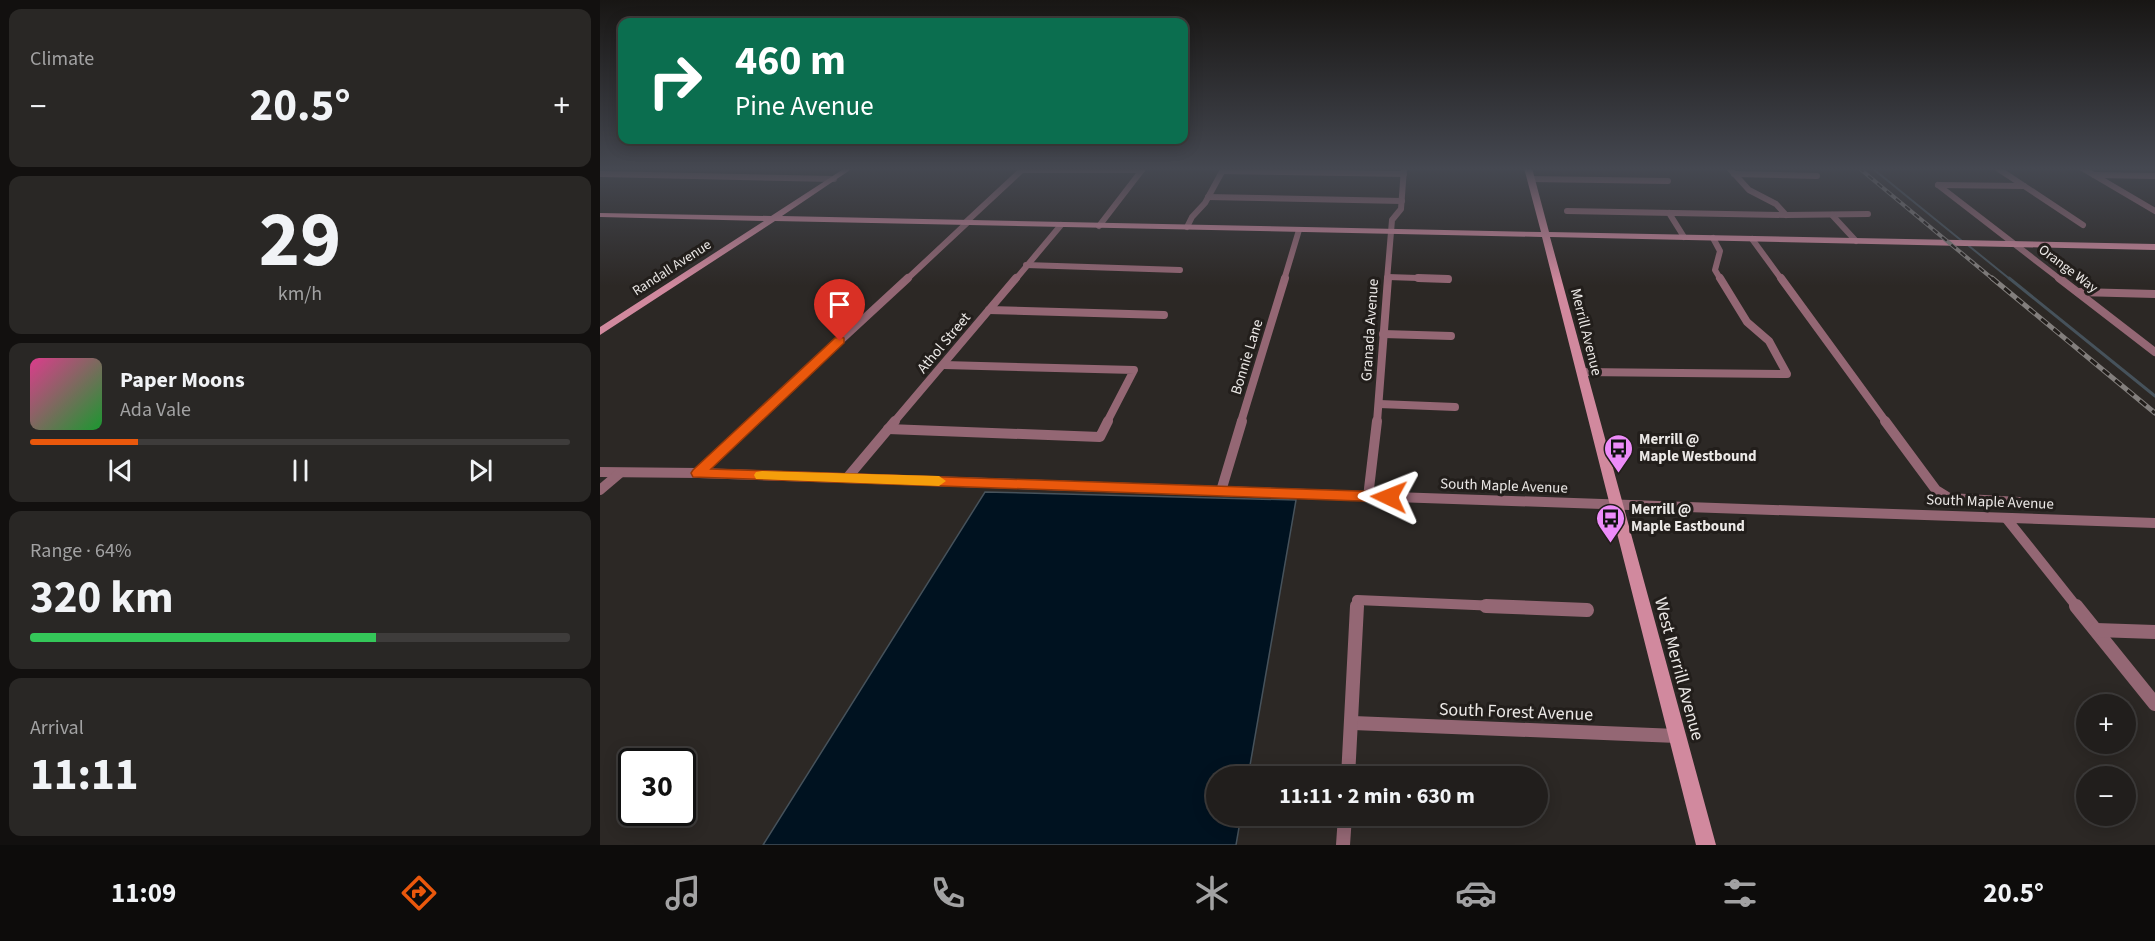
<!DOCTYPE html>
<html lang="en">
<head>
<meta charset="utf-8">
<style>
  :root { --surface:#211e1c; --page:#292725; --text:#f1f3f6; --muted:#a2a2a3; --line:#3e3c3b; --accent:#ea580c }
  body { margin:0; font-family:"Source Sans 3",sans-serif; background:var(--page); color:var(--text); height:100vh; display:flex; flex-direction:column; font-size:22px; white-space:nowrap }
  * { box-sizing:border-box; margin:0 }
  p { font-size:20px; color:var(--muted) }
  .icon { flex:none; width:33px; height:33px; fill:none; stroke:currentColor; stroke-width:2; stroke-linecap:round; stroke-linejoin:round }
  .map { position:relative; flex:1; overflow:hidden }
  .drawer { display:flex; flex-direction:column; gap:9px; padding:9px; background:#12100f; width:600px }
  .drawer>* { flex:none }
  .hud { position:absolute; left:18px; top:18px; width:570px; height:126px; border-radius:12px; box-shadow:0 3px 15px #0003,0 0 0 2px var(--line); background:#0b6e4f; color:#fff; overflow:hidden }
  .tools { position:absolute; left:1476px; top:694px; display:grid; gap:12px }
  .tools a { display:grid; place-items:center; width:60px; height:60px; border-radius:50%; background:var(--surface); box-shadow:0 3px 15px #0003,0 0 0 2px var(--line); font-size:30px }
  .speed { position:absolute; left:18px; top:748px; display:flex; gap:12px; font-size:30px; font-weight:700; text-align:center }
  .speed>* { display:grid; place-content:center; width:78px; height:78px; border-radius:50%; background:var(--surface); box-shadow:0 3px 15px #0003,0 0 0 2px var(--line); line-height:1 }
  .speed .limit { border:3px solid #111; border-radius:9px; background:#fff; color:#111 }
  .pin { position:absolute; display:grid; place-items:center; width:51px; height:51px; color:#fff; margin:-62px -26px; border-radius:50% 50% 50% 0; rotate:-45deg; box-shadow:0 0 6px #0007 }
  .pin .icon { rotate:45deg }
  .me { position:absolute; width:66px; margin:-33px; rotate:272deg; stroke-linejoin:round; filter:drop-shadow(0 0 4px #0008) }
  .turn { display:flex; align-items:center; gap:21px; height:126px; padding:0 18px; font-size:27px }
  .turn .icon { width:78px; height:78px; stroke-width:2.5 }
  .turn b { display:block; font-size:42px; line-height:51px }
  .big { font-size:45px; font-weight:700; line-height:1.1 }
  .drawer .tile { flex:1; display:flex; flex-direction:column; justify-content:center; gap:9px; min-width:0; padding:0 21px; border-radius:12px; background:var(--page) }
  .drawer .dial { align-items:center; gap:0 }
  .dial b { font-size:78px; line-height:1 }
  .song { display:flex; align-items:center; gap:18px }
  .cover { width:72px; height:72px; border-radius:9px; background:linear-gradient(135deg,hsl(330 70% 55%),hsl(130 70% 35%)) }
  .played { height:6px; border-radius:3px; background:linear-gradient(90deg,var(--accent) 20%,var(--line) 20%) }
  .keys { display:flex; justify-content:space-around; direction:ltr }
  .heat { display:flex; justify-content:space-between; align-items:center; font-size:33px; direction:ltr }
  .charge { height:9px; border-radius:4px; background:linear-gradient(90deg,#34c759 64%,var(--line) 0) }
  .trip { position:absolute; left:606px; top:766px; width:342px; height:60px; border-radius:30px; background:var(--surface); box-shadow:0 3px 15px #0003,0 0 0 2px var(--line); font-weight:700; line-height:60px; text-align:center }
  .tab-bar { display:flex; height:96px; justify-content:space-around; align-items:center; background:#0d0c0b; color:var(--muted) }
  .tab-bar .icon { width:42px; height:42px }
  .tab-bar .on { color:var(--accent) }
  .tab-bar b { font-size:27px; color:var(--text) }
  main { display:flex; flex:1; min-height:0 }
  .map>svg:first-child { display:block }
  .water { fill:#001220; stroke:#46525b; stroke-width:1.5 }
  .lines { fill:none; stroke-linecap:round; stroke-linejoin:round }
  .stream-far1 { stroke:#46525b; stroke-width:2 }
  .stream { stroke:#46525b; stroke-width:3 }
  .street-far3 { stroke:#946774; stroke-width:6 }
  .street-far2 { stroke:#946774; stroke-width:8 }
  .street-far1 { stroke:#946774; stroke-width:10 }
  .street { stroke:#946774; stroke-width:14 }
  .secondary { fill:#d1899e; fill-rule:evenodd }
  .rail-far1-casing { stroke:#837f7d; stroke-width:4 }
  .rail-casing { stroke:#837f7d; stroke-width:5 }
  .rail-far1 { stroke:#221e1b; stroke-width:2; stroke-dasharray:6; stroke-linecap:butt }
  .rail { stroke:#221e1b; stroke-width:3; stroke-dasharray:8; stroke-linecap:butt }
  .route { fill:#ea580c; stroke:#983908; stroke-width:1.5 }
  .slow { fill:#f59e0b }
  .labels { text-anchor:middle; dominant-baseline:central; stroke-width:6; stroke-linejoin:round; paint-order:stroke }
  .far-street-label { font-size:14px; fill:#ebe8e6; stroke:#221e1b }
  .street-label { font-size:15px; fill:#ebe8e6; stroke:#221e1b }
  .poi-label { font-size:15px; font-weight:bold; fill:#ebe8e6; stroke:#221e1b; text-anchor:start }
  .near-street-label { font-size:18px; fill:#ebe8e6; stroke:#221e1b }
</style>
</head>
<body>
<main>
<section class="drawer">
<div class="tile"><p>Climate</p>
<div class="heat"><a>−</a><b class="big">20.5°</b><a>+</a></div>
</div>
<div class="tile dial"><b>29</b><p>km/h</p></div>
<div class="tile">
<div class="song"><i class="cover"></i><div><b>Paper Moons</b><p>Ada Vale</p></div></div>
<div class="played"></div>
<div class="keys"><svg class="icon" aria-label="previous" viewBox="0 0 24 24"><path d="M18 5L8 12l10 7zM5 5v14"/></svg><svg class="icon" aria-label="pause" viewBox="0 0 24 24"><path d="M8 5v14M16 5v14"/></svg><svg class="icon" aria-label="next" viewBox="0 0 24 24"><path d="M6 5l10 7-10 7zM19 5v14"/></svg></div>
</div>
<div class="tile"><p>Range · 64%</p><b class="big">320 km</b><div class="charge"></div></div>
<div class="tile"><p>Arrival</p><b class="big">11:11</b></div>
</section>
<div class="map">
<svg width="1555" height="845" viewBox="0 0 1555 845">
  <rect width="100%" height="100%" fill="#2c2825"/>
  <!-- water -->
  <path class="water" d="M 385,492 L 696,500 L 648,777 L 616,777 L 616,816 L 641,816 L 636,845 L 163,845 Z"/>
  <g class="lines">
    <!-- stream-far1 -->
    <g class="stream-far1">
      <path d="M 1272,168 L 1362,241"/>
      <path d="M 1369,246 L 1411,280"/>
    </g>
    <!-- stream -->
    <path class="stream" d="M 1409,278 L 1555,396"/>
    <!-- street-far3 -->
    <g class="street-far3">
      <path d="M 1129,168 L 1149,190 L 1176,204 L 1186,215"/>
      <path d="M 1397,168 L 1483,225"/>
      <path d="M 1482,168 L 1555,211"/>
      <path d="M 422,170 L 542,170"/>
      <path d="M 622,171 L 804,174"/>
      <path d="M 0,174 L 234,179"/>
      <path d="M 1134,174 L 1217,176"/>
      <path d="M 1494,175 L 1555,176"/>
      <path d="M 931,179 L 1068,181"/>
      <path d="M 1338,185 L 1461,280"/>
      <path d="M 1338,185 L 1424,186"/>
      <path d="M 608,197 L 802,201"/>
      <path d="M 967,211 L 1186,215 L 1268,214"/>
      <path d="M 1069,213 L 1084,237"/>
      <path d="M 1232,215 L 1256,241"/>
      <path d="M 366,222 L 424,168"/>
      <path d="M 499,226 L 542,170"/>
      <path d="M 587,227 L 592,217 L 605,203 L 624,168"/>
      <path d="M 1113,238 L 1120,251 L 1115,270 L 1121,280"/>
      <path d="M 1152,239 L 1182,280"/>
      <path d="M 426,265 L 580,270"/>
      <path d="M 788,277 L 848,279"/>
      <path d="M 306,280 L 368,222"/>
      <path d="M 415,280 L 461,225"/>
      <path d="M 684,280 L 699,230"/>
      <path d="M 787,280 L 792,220 L 801,209 L 804,168"/>
    </g>
    <!-- street-far2 -->
    <g class="street-far2">
      <path d="M 818,278 L 848,279"/>
      <path d="M 1181,278 L 1286,422"/>
      <path d="M 1459,278 L 1555,352"/>
      <path d="M 1478,292 L 1555,294"/>
      <path d="M 389,310 L 564,315"/>
      <path d="M 783,334 L 851,336"/>
      <path d="M 344,365 L 534,370 L 507,422"/>
      <path d="M 981,372 L 1187,374 L 1169,341 L 1147,322 L 1120,278"/>
      <path d="M 779,404 L 855,407"/>
      <path d="M 152,422 L 308,278"/>
      <path d="M 294,422 L 416,278"/>
      <path d="M 641,422 L 685,278"/>
      <path d="M 777,422 L 788,278"/>
    </g>
    <!-- street-far1 -->
    <g class="street-far1">
      <path d="M 1285,421 L 1336,490 L 1349,498 L 1419,502"/>
      <path d="M 288,429 L 500,437 L 508,421"/>
      <path d="M 0,472 L 98,473 L 1555,523"/>
      <path d="M 98,473 L 154,421"/>
      <path d="M 247,478 L 295,421"/>
      <path d="M 0,490 L 20,473"/>
      <path d="M 621,491 L 642,421"/>
      <path d="M 768,497 L 777,421"/>
      <path d="M 1406,518 L 1477,607"/>
      <path d="M 757,607 L 757,600 L 921,607"/>
    </g>
    <!-- street -->
    <g class="street">
      <path d="M 886,606 L 987,610"/>
      <path d="M 1476,606 L 1555,704"/>
      <path d="M 1496,630 L 1555,632"/>
      <path d="M 753,723 L 1077,736"/>
      <path d="M 748,777 L 757,606"/>
      <path d="M 743,845 L 745,816"/>
    </g>
    <!-- secondary -->
    <path class="secondary" d="M 245,168 L 253,168 L 182,216 L 941,232 L 924,168 L 932,168 L 949,232 L 1555,244 L 1555,250 L 950,237 L 1116,845 L 1096,845 L 942,237 L 175,221 L 0,335 L 0,327 L 164,221 L 0,217 L 0,213 L 171,216 Z"/>
    <defs>
      <path id="rail-far1" d="M 1259,168 L 1394,280"/>
      <path id="rail" d="M 1392,278 L 1555,413"/>
    </defs>
    <!-- rail-far1 casing -->
    <use href="#rail-far1" class="rail-far1-casing"/>
    <!-- rail casing -->
    <use href="#rail" class="rail-casing"/>
    <!-- rail-far1 -->
    <use href="#rail-far1" class="rail-far1"/>
    <!-- rail -->
    <use href="#rail" class="rail"/>
  </g>
  <!-- sky -->
  <linearGradient id="sky" x2="0" y2="1"><stop stop-color="#181614"/><stop offset="0.59" stop-color="#454851"/><stop offset="1" stop-color="#454851" stop-opacity="0"/></linearGradient>
  <rect width="1555" height="286" fill="url(#sky)"/>
  <!-- route -->
  <path class="route" d="M 240,337 L 244,338 L 244,343 L 111,469 L 789,492 L 797,497 L 789,502 L 93,477 L 91,473 L 93,470 L 235,338 Z"/>
  <!-- slow -->
  <path class="slow" d="M 162,471 L 339,476 L 346,481 L 339,486 L 156,479 L 154,475 L 156,472 Z"/>
  <!-- icons -->
  <defs>
    <symbol id="bus-pin" viewBox="-11 -11 22 30"><path d="M0 17L-7.5 6A9.5 9.5 0 1 1 7.5 6Z" fill="#ed8cf9" stroke="#221e1b"/><path d="M-5-6H5V4H4V6H2V4H-2V6H-4V4H-5ZM-3.5-4V0h7V-4ZM-3.5 1.2v1.5H-2V1.2ZM2 1.2v1.5H3.5V1.2Z" fill="#111"/></symbol>
  </defs>
  <g fill-rule="evenodd">
    <use href="#bus-pin" x="1002" y="432" width="33" height="45"/>
    <use href="#bus-pin" x="994" y="502" width="33" height="45"/>
  </g>
  <g class="labels">
    <!-- far-street labels -->
    <g class="far-street-label">
      <text transform="translate(72 268) rotate(-33)">Randall Avenue</text>
      <text transform="translate(1468 269) rotate(37)">Orange Way</text>
    </g>
    <!-- street labels -->
    <g class="street-label">
      <text transform="translate(770 330) rotate(-86)">Granada Avenue</text>
      <text transform="translate(986 332) rotate(76)">Merrill Avenue</text>
      <text transform="translate(344 343) rotate(-50)">Athol Street</text>
      <text transform="translate(647 357) rotate(-73)">Bonnie Lane</text>
      <text transform="translate(904 486) rotate(2)">South Maple Avenue</text>
      <text transform="translate(1390 502) rotate(2)">South Maple Avenue</text>
    </g>
    <!-- poi labels -->
    <g class="poi-label">
      <text x="1039" y="439">Merrill @<tspan x="1039" dy="17">Maple Westbound</tspan></text>
      <text x="1031" y="509">Merrill @<tspan x="1031" dy="17">Maple Eastbound</tspan></text>
    </g>
    <!-- near-street labels -->
    <g class="near-street-label">
      <text transform="translate(1079 669) rotate(75)">West Merrill Avenue</text>
      <text transform="translate(916 712) rotate(2)">South Forest Avenue</text>
    </g>
  </g>
</svg>
<div class="tools">
<a>+</a>
<a>−</a>
</div>
<div class="speed"><div class="limit">30</div></div>
<div class="pin" style="left:240px;top:341px;background:#d93025"><svg class="icon" aria-label="arrive" viewBox="0 0 24 24"><path d="M6 21V4h12l-3 4 3 4H6"/></svg></div>
<svg class="me" style="left:789px;top:497px" viewBox="-20 -20 40 40"><path d="M0-17L14 15 0 8-14 15z" fill="#ea580c" stroke="#fff" stroke-width="4"/></svg>
<div class="trip">11:11 · 2 min · 630 m</div>
<div class="hud">
<div class="turn"><svg class="icon" aria-label="right" viewBox="0 0 24 24"><path d="M7 20v-9h11M14 6l5 5-5 5"/></svg><div><b>460 m</b>Pine Avenue</div></div>
</div>
</div>
</main>
<nav class="tab-bar">
<b>11:09</b>
<svg class="icon on" aria-label="directions" viewBox="0 0 24 24"><path d="M12 3l9 9-9 9-9-9zM9 14v-3h6M13 9l2 2-2 2"/></svg>
<svg class="icon" aria-label="music" viewBox="0 0 24 24"><path d="M9 18V5l10-2v13"/><circle cx="6" cy="18" r="3"/><circle cx="16" cy="16" r="3"/></svg>
<svg class="icon" aria-label="phone" viewBox="0 0 24 24"><path d="M5 4h4l2 5-3 2q2 4 5 5l2-3 5 2v4C11 20 4 13 5 4z"/></svg>
<svg class="icon" aria-label="climate" viewBox="0 0 24 24"><path d="M12 3v18M4 7l16 10M4 17L20 7"/></svg>
<svg class="icon" aria-label="car" viewBox="0 0 24 24"><path d="M5 17H2v-5l4-1 3-4h7l3 4 3 1v5h-3M9 17h6M6 11h13"/><circle cx="7" cy="17" r="2"/><circle cx="17" cy="17" r="2"/></svg>
<svg class="icon" aria-label="filters" viewBox="0 0 24 24"><path d="M4 7h16M4 17h16"/><circle cx="9" cy="7" r="2"/><circle cx="15" cy="17" r="2"/></svg>
<b>20.5°</b>
</nav>
</body>
</html>
